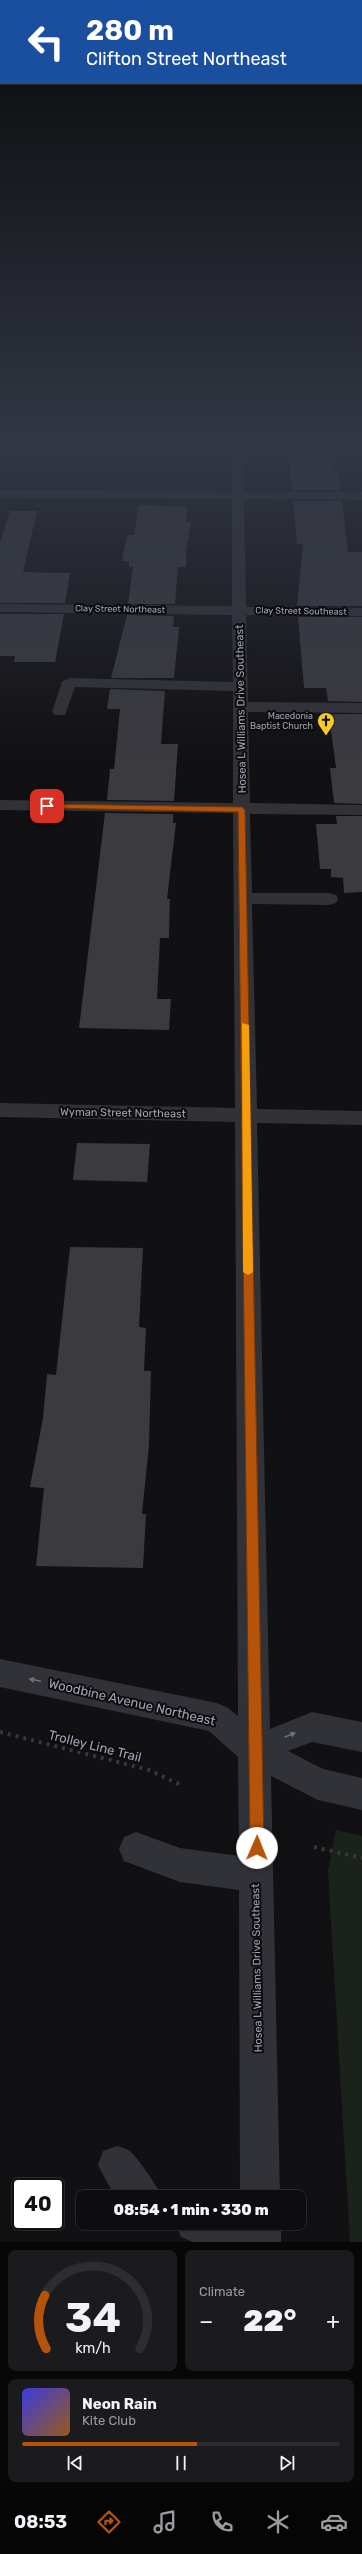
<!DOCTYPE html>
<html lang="en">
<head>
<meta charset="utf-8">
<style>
  :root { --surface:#0d0c0e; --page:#1b1a1c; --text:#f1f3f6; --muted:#9a9b9e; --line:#2d2c2e; --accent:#b45309 }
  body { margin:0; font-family:Rubik,sans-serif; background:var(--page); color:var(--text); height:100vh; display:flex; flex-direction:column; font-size:15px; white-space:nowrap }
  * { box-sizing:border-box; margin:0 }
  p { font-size:13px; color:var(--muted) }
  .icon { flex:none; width:22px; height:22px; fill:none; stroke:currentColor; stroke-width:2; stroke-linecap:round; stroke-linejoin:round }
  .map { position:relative; height:2242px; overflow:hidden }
  .details { display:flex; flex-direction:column; gap:8px; padding:8px; background:#070708; flex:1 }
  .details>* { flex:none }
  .guide { position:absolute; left:0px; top:0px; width:362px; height:84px; box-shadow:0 1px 3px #0004,0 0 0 1px var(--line); background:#1a4fa0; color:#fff; overflow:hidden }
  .speed { position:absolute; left:12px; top:2178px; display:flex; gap:8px; font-size:20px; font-weight:700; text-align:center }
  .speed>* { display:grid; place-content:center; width:52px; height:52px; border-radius:50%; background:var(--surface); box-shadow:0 1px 3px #0004,0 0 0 1px var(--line); line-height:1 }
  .speed .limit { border:2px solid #111; border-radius:6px; background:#fff; color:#111 }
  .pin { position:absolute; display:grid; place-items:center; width:34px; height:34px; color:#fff; margin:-17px; border-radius:8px; box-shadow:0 2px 6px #0006 }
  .me { position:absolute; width:44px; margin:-22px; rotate:1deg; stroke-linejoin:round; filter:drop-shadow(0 0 3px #0008) }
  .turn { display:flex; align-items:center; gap:14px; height:84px; padding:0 20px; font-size:18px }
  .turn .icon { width:52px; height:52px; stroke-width:2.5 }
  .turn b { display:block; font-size:28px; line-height:34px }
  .big { font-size:30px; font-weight:800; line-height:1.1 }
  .details .widget { flex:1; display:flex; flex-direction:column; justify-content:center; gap:6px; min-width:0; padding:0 14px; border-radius:8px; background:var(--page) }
  .details .dial { align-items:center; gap:0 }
  .dial svg { height:104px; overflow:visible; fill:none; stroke:var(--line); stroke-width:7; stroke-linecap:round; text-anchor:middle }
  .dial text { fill:var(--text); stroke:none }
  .song { display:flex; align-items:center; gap:12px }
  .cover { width:48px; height:48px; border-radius:6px; background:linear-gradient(135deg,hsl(240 70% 55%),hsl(30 70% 35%)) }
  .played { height:4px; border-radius:2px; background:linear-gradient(90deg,var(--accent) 55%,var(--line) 55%) }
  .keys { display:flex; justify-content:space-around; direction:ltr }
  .heat { display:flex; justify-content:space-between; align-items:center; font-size:22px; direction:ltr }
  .details .tiles { flex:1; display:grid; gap:8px; grid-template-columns:1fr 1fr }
  .widget:last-child { grid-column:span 2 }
  .trip { position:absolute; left:76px; top:2190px; width:230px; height:40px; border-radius:8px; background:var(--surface); box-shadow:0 1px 3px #0004,0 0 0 1px var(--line); font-weight:800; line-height:40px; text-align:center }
  .dock { display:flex; height:64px; justify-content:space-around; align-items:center; background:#050506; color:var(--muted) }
  .dock .icon { width:28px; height:28px }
  .dock .current { color:var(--accent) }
  .dock b { font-size:18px; color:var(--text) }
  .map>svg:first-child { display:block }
  .green { fill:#1b221c }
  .building { fill:#3a3a3f }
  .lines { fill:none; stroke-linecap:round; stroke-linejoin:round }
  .path { stroke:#37383e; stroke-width:4; stroke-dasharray:3 5; stroke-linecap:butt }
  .minor { fill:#313237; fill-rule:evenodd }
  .oneway { fill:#6f717b }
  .route { fill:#b45309; stroke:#753606 }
  .slow { fill:#f59e0b }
  .labels { text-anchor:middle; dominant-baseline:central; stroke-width:4; stroke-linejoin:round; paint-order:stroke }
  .far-street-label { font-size:9px; fill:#a1a4b3; stroke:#0c0b0d }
  .far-poi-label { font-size:9px; fill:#a1a4b3; stroke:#0c0b0d; text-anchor:end }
  .street-label { font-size:11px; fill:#a1a4b3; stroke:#0c0b0d }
  .near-street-label { font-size:13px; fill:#a1a4b3; stroke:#0c0b0d }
</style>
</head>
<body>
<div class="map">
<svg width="362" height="2242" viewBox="0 0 362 2242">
  <rect width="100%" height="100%" fill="#111012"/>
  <!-- green -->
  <path class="green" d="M 336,1830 L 362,1836 L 362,2242 L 350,2242 L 328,1871 Z"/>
  <!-- building -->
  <g class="building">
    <path d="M 292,452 L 324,453 L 324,457 L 330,458 L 331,470 L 338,470 L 340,490 L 292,490 L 288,456 L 292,456 Z"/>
    <path d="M 293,501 L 342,501 L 348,552 L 362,552 L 362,606 L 297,606 L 303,544 L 297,544 Z"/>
    <path d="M 139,505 L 187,507 L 186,522 L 191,522 L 186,550 L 186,567 L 178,567 L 175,604 L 128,604 L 133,567 L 129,567 L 129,561 L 122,561 L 127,535 L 134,535 Z"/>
    <path d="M 10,511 L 37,511 L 23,572 L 70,573 L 65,603 L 0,603 L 0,543 Z"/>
    <path d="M 0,614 L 64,614 L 55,662 L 14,662 L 15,656 L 0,656 Z"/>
    <path d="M 127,615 L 174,616 L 173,627 L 179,627 L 174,678 L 111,678 Z"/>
    <path d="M 298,617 L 362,617 L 362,702 L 328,701 L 326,688 L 304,688 Z"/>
    <path d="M 110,689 L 165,691 L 161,744 L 178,744 L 174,801 L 107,800 L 110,769 L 114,769 L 120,709 L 107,709 Z"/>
    <path d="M 329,714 L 362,714 L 362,804 L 334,803 L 330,768 L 336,768 Z"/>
    <path d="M 105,813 L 173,814 L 173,823 L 176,823 L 167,899 L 170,899 L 169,938 L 160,938 L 157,999 L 171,999 L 169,1030 L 79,1028 Z"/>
    <path d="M 336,816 L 362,816 L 362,892 L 344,893 L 343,878 L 331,877 L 331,869 L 320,869 L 316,824 L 337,824 Z"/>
    <path d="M 77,1143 L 150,1144 L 147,1182 L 73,1180 Z"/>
    <path d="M 70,1247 L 143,1248 L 139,1327 L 146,1328 L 144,1371 L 151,1371 L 149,1445 L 142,1514 L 146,1514 L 143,1568 L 36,1566 L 44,1488 L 30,1487 L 43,1418 L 47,1374 L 56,1375 Z"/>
  </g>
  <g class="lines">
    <!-- path -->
    <g class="path">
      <path d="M 0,1732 L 149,1770 L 183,1786"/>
      <path d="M 314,1847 L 362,1858"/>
    </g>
    <!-- minor -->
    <g class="minor">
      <path d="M 231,444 L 243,444 L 244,492 L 362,492 L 362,500 L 244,499 L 246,607 L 362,608 L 362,616 L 246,615 L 248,702 L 362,703 L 362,713 L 248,712 L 250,803 L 362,805 L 362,815 L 250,814 L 252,893 L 329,893 L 336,895 L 338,899 L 336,903 L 329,905 L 252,904 L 257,1109 L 362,1111 L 362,1125 L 257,1123 L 270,1729 L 312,1712 L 362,1722 L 362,1752 L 312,1742 L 288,1751 L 323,1769 L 362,1778 L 362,1810 L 318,1800 L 271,1776 L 280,2197 L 240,2197 L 239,1890 L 180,1882 L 124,1861 L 119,1849 L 124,1837 L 136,1832 L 180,1848 L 239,1856 L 238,1757 L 209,1731 L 0,1687 L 0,1659 L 217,1703 L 228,1708 L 238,1716 L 235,1122 L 0,1117 L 0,1103 L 235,1108 L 233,813 L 0,810 L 0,800 L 233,803 L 233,691 L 75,687 L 65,715 L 55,715 L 52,712 L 62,682 L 69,678 L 233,682 L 232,615 L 0,612 L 0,604 L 232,606 L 232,499 L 0,498 L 0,490 L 232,492 Z"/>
      <path d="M 117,2146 C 121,2147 128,2149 131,2152 C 140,2161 157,2186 162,2197 L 115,2197 L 98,2165 L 103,2151 Z"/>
      <path d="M 175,2223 L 281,2223 L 281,2242 L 193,2242 L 181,2237 Z"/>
    </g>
  </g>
  <!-- one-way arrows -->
  <defs><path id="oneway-solid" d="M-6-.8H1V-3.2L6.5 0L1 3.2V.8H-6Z"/></defs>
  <g class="oneway">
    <use href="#oneway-solid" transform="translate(35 1680) rotate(-168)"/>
    <use href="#oneway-solid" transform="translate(290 1735) rotate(-22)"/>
  </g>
  <!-- sky -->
  <linearGradient id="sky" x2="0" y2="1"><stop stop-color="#09090a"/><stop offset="0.59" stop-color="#323744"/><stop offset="1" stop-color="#323744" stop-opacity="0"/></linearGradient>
  <rect width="362" height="758" fill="url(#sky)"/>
  <!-- route -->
  <path class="route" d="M 44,804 L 242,807 L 245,810 L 264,1848 L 262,1853 L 257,1855 L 252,1853 L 250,1848 L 238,812 L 47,808 Z"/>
  <!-- slow -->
  <path class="slow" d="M 242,1023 L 249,1025 L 253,1272 L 248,1275 L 243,1272 Z"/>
  <!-- icons -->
  <defs>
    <symbol id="church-pin" viewBox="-11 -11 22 30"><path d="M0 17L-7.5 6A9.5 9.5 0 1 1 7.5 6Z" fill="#f6ca25" stroke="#0c0b0d"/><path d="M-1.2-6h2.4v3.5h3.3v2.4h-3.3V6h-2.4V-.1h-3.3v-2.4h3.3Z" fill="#111"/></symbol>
  </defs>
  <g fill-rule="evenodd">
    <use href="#church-pin" x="316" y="711" width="20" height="27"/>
  </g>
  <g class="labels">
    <!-- far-street labels -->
    <g class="far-street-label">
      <text transform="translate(120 609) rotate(1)">Clay Street Northeast</text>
      <text transform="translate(301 611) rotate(1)">Clay Street Southeast</text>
    </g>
    <!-- far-poi labels -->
    <g class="far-poi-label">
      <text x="313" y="716">Macedonia<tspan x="313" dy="10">Baptist Church</tspan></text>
    </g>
    <!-- street labels -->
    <g class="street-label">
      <text transform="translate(241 709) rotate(-91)">Hosea L Williams Drive Southeast</text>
      <text transform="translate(123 1113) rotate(1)">Wyman Street Northeast</text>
      <text transform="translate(257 1968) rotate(-91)">Hosea L Williams Drive Southeast</text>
    </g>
    <!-- near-street labels -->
    <g class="near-street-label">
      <text transform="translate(132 1702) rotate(13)">Woodbine Avenue Northeast</text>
      <text transform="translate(95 1746) rotate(14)">Trolley Line Trail</text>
    </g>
  </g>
</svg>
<div class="speed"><div class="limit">40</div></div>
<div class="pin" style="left:47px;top:806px;background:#d93025"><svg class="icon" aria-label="arrive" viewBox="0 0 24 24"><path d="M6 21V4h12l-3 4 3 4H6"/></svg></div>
<svg class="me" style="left:257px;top:1848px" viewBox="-20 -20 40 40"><circle r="19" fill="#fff"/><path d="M0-13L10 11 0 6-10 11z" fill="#b45309"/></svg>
<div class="trip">08:54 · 1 min · 330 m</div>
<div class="guide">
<div class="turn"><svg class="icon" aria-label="left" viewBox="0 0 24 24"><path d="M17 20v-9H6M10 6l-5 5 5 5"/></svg><div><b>280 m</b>Clifton Street Northeast</div></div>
</div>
</div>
<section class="details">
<div class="tiles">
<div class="widget dial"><svg viewBox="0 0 100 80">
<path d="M14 69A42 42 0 1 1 86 69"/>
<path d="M14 69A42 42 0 0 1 13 28" stroke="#b45309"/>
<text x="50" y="56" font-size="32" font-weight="700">34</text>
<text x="50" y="72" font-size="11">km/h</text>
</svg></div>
<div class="widget"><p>Climate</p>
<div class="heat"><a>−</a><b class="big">22°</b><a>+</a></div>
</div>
<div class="widget">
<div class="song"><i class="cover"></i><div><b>Neon Rain</b><p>Kite Club</p></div></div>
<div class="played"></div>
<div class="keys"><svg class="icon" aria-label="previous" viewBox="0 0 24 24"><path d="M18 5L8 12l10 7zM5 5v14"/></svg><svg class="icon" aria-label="pause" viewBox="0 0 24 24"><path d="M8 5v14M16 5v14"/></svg><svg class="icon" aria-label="next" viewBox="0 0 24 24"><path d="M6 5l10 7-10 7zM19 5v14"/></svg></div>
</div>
</div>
</section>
<nav class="dock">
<b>08:53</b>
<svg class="icon current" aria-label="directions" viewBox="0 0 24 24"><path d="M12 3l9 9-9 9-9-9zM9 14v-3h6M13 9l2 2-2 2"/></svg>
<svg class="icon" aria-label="music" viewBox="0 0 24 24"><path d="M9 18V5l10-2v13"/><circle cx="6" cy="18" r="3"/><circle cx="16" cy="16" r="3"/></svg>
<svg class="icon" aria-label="phone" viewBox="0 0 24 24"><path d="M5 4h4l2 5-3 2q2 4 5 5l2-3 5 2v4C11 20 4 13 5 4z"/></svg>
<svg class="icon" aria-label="climate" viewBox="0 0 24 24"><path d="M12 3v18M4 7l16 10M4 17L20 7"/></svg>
<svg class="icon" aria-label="car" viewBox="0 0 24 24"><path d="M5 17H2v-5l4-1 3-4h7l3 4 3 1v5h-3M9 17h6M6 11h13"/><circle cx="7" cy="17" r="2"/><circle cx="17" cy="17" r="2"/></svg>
</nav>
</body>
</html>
